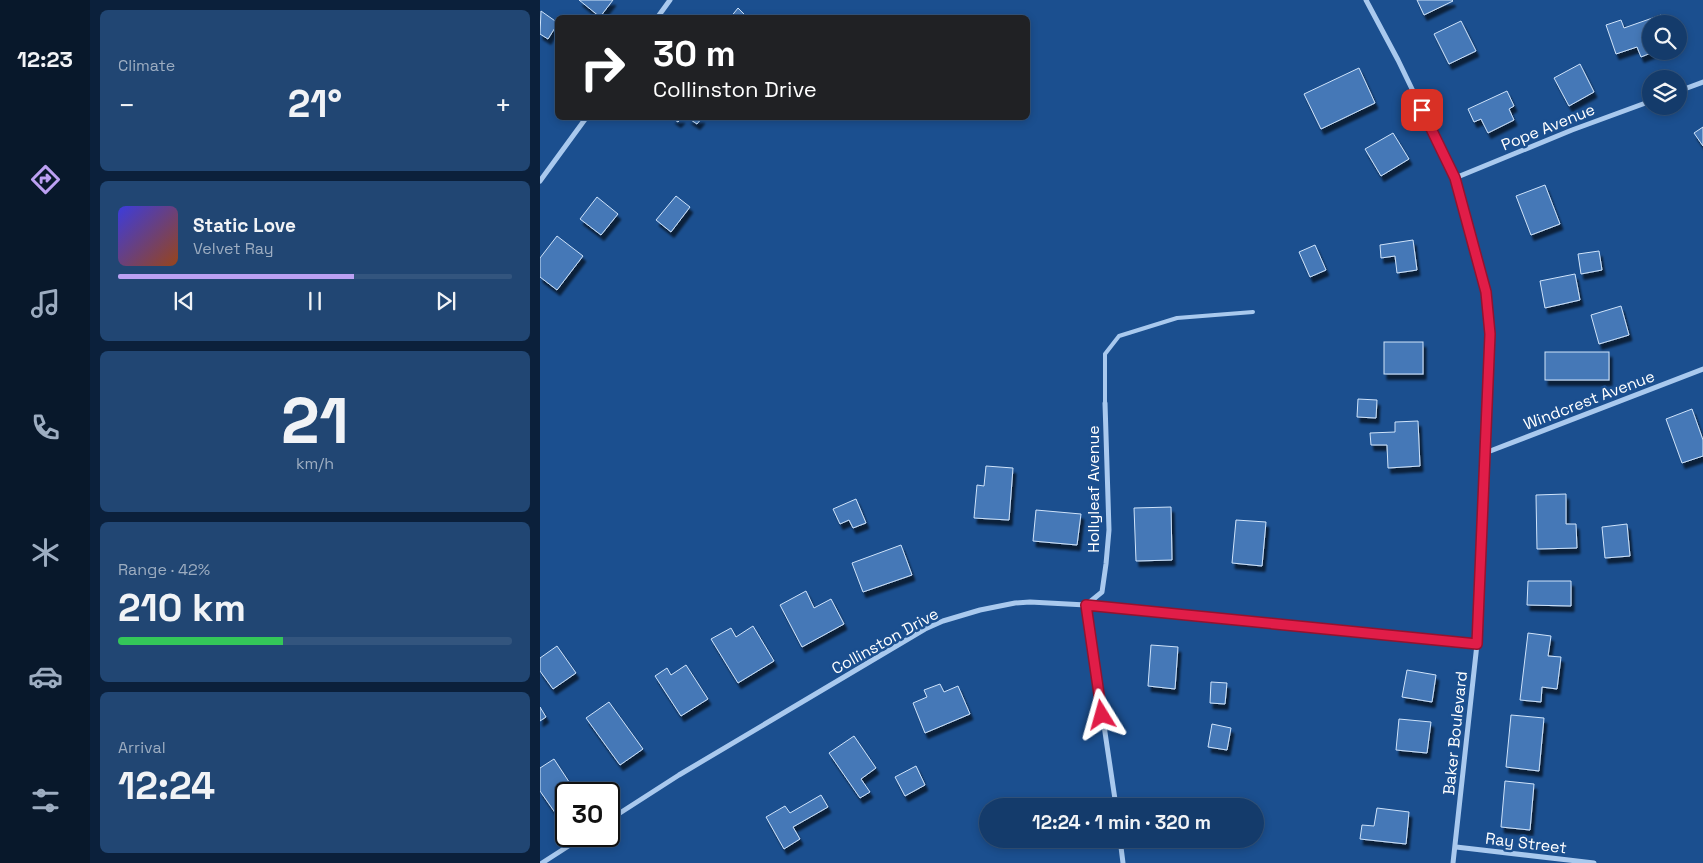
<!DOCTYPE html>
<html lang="en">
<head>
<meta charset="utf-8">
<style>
  :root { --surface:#143b6b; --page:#214673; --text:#f1f3f6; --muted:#9dadc1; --line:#33557e; --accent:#bca0f2 }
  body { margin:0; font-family:"Space Grotesk",sans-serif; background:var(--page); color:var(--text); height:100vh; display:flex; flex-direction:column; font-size:19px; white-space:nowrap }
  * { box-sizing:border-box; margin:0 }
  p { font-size:16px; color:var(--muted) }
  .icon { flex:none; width:28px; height:28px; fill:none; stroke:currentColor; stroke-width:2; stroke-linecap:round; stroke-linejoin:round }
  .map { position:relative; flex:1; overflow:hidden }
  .details { display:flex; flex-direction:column; gap:10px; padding:10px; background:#0b203b; width:450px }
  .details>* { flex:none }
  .guide { position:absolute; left:15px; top:15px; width:475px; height:105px; border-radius:8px; box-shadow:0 2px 8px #0003,0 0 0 1px var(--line); background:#202124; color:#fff; overflow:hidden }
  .controls { position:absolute; left:1102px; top:15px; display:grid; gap:10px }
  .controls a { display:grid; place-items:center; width:45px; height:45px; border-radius:50%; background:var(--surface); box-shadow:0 2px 8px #0003,0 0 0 1px var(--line); font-size:25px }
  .speed { position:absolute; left:15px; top:782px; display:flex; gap:10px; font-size:25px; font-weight:700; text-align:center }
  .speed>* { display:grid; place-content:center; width:65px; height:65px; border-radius:50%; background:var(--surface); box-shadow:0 2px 8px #0003,0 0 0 1px var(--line); line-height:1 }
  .speed .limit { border:2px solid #111; border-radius:8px; background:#fff; color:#111 }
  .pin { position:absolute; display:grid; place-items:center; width:42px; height:42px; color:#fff; margin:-21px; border-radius:10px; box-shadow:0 2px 8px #0006 }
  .me { position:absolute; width:55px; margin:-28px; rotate:352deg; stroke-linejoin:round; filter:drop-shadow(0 0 4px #0008) }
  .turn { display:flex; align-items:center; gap:18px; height:105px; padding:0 15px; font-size:22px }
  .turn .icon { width:65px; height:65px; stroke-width:2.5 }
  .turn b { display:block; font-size:35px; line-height:42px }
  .big { font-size:38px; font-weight:600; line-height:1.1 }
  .details .tile { flex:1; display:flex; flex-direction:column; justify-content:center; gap:8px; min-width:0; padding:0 18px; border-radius:8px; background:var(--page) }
  .details .dial { align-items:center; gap:0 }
  .dial b { font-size:65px; line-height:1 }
  .song { display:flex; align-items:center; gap:15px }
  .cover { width:60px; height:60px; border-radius:8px; background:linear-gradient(135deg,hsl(240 70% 55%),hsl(20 70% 35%)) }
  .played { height:5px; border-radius:2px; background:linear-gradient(90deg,var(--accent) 60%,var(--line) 60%) }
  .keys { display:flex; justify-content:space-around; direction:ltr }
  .heat { display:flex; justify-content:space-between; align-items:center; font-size:28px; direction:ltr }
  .charge { height:8px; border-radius:4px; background:linear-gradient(90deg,#34c759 42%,var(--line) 0) }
  .trip { position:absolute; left:439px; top:798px; width:285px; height:50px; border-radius:25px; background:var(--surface); box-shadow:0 2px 8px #0003,0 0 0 1px var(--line); font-weight:600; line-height:50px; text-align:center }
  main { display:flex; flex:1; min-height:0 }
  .dock { display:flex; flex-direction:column; width:90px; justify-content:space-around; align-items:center; background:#08182b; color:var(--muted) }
  .dock .icon { width:35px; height:35px }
  .dock .active { color:var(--accent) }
  .dock b { font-size:22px; color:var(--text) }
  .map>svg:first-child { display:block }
  .building { fill:#4478b7; stroke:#cfe3fa; filter:url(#shadow) }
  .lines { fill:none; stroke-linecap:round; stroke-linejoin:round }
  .service { stroke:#a9c9ee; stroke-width:4 }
  .minor { stroke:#a9c9ee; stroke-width:5 }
  .route-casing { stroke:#92132f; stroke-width:12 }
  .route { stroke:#e11d48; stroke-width:9 }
  .labels { text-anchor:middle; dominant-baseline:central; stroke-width:5; stroke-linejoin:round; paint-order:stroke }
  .street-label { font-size:16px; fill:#fff; stroke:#1b4f8f }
</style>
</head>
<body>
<main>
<nav class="dock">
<b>12:23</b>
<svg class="icon active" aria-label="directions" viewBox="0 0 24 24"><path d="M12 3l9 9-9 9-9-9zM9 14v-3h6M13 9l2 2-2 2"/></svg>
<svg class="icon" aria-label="music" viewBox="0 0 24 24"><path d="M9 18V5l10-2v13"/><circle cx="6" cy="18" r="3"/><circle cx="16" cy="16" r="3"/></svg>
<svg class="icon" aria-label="phone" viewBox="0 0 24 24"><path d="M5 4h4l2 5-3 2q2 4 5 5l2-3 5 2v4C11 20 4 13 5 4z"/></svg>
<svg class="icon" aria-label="climate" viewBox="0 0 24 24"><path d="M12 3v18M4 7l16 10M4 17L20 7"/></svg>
<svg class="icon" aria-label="car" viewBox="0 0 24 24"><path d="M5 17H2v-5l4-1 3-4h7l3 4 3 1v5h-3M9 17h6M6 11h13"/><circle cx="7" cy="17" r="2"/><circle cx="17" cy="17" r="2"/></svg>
<svg class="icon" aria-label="filters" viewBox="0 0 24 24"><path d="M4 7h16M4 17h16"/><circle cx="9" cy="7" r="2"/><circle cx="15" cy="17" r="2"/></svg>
</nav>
<section class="details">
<div class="tile"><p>Climate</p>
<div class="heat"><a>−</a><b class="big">21°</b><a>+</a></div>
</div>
<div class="tile">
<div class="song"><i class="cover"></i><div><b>Static Love</b><p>Velvet Ray</p></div></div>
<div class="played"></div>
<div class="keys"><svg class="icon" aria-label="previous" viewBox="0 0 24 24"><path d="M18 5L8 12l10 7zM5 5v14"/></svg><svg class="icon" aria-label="pause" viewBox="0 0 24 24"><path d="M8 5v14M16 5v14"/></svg><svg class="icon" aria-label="next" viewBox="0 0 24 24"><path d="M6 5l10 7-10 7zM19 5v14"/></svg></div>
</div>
<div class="tile dial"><b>21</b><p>km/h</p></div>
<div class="tile"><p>Range · 42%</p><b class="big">210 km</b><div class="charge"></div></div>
<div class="tile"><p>Arrival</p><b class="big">12:24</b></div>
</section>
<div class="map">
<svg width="1163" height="863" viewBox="0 0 1163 863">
  <defs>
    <filter id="shadow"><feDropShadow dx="3" dy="5.5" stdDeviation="1" flood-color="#0009"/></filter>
  </defs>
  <rect width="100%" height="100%" fill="#1b4f8f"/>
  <!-- building -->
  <g class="building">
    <path d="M 39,0 L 73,0 L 60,17 Z"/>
    <path d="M 877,0 L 912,0 L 913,1 L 884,15 Z"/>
    <path d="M 198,8 L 208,18 L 190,18 Z"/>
    <path d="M 1,11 L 18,23 L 8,39 L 0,34 Z"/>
    <path d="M 1121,15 L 1124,24 L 1111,24 L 1111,51 L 1116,51 L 1101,57 L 1097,47 L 1076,54 L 1066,25 L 1081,20 L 1084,28 Z"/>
    <path d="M 921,21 L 936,51 L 909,64 L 894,34 Z"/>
    <path d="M 1040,64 L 1054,92 L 1029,106 L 1014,78 Z"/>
    <path d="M 819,68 L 835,103 L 781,129 L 764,94 Z"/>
    <path d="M 967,91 L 974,106 L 969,109 L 974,120 L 948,133 L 941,119 L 934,122 L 928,109 Z"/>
    <path d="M 132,118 L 142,118 L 138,122 Z"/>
    <path d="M 148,118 L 162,118 L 157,124 Z"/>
    <path d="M 1163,127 L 1163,146 L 1154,133 Z"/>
    <path d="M 853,133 L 869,159 L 841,176 L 825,149 Z"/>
    <path d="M 1005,185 L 1020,224 L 991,235 L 976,196 Z"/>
    <path d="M 136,196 L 150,207 L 131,232 L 116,220 Z"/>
    <path d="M 57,197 L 78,214 L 61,235 L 40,219 Z"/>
    <path d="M 17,236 L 43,256 L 17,290 L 0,277 L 0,258 Z"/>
    <path d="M 873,240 L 877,270 L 857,273 L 855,256 L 841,258 L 840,245 Z"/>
    <path d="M 775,245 L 786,270 L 770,277 L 759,252 Z"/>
    <path d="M 1059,251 L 1062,270 L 1041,274 L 1038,254 Z"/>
    <path d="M 1035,274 L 1040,300 L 1005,308 L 1000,281 Z"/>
    <path d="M 1081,306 L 1089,335 L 1059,344 L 1051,315 Z"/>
    <rect x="844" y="342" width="39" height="32"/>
    <rect x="1005" y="352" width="64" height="28"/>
    <path d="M 818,399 L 837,400 L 836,418 L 817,417 Z"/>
    <path d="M 1152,409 L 1163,440 L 1163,456 L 1142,463 L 1126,419 Z"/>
    <path d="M 878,421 L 880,466 L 848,468 L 847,445 L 831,445 L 830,433 L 855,432 L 855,422 Z"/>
    <path d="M 446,466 L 473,468 L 469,520 L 434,518 L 437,485 L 444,486 Z"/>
    <path d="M 1026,494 L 1026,524 L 1036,524 L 1037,548 L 997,549 L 996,495 Z"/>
    <path d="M 316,499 L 326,523 L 313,528 L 309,520 L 300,524 L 293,509 Z"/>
    <path d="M 631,507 L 632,560 L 596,561 L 594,508 Z"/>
    <path d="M 496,510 L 541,514 L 537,545 L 493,541 Z"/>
    <path d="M 696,520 L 726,522 L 722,566 L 692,563 Z"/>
    <path d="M 1087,524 L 1090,556 L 1065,558 L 1062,527 Z"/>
    <path d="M 361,545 L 372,575 L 323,592 L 312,563 Z"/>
    <path d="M 988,581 L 1031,581 L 1031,606 L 987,605 Z"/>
    <path d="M 266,591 L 274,608 L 291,599 L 304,624 L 262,647 L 240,605 Z"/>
    <path d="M 213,626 L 234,661 L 198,683 L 171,639 L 191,628 L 196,637 Z"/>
    <path d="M 988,633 L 1011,636 L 1008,656 L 1021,657 L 1017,689 L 1002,687 L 1001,702 L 980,700 Z"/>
    <path d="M 611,645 L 638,647 L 635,689 L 608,686 Z"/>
    <path d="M 17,646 L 36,673 L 13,689 L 0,671 L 0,658 Z"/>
    <path d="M 146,665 L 168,699 L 141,716 L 115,676 L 127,668 L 131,675 Z"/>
    <path d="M 867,670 L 896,675 L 892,702 L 862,697 Z"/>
    <path d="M 671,682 L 687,683 L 685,704 L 670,703 Z"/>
    <path d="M 400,684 L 404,692 L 418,686 L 430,714 L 385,733 L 373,703 L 387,697 L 384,690 Z"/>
    <path d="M 69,702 L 103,749 L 80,765 L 46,718 Z"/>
    <path d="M 0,707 L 6,717 L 0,721 Z"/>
    <path d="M 971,715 L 1004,718 L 999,771 L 966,767 Z"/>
    <path d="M 859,719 L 891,722 L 887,753 L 856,750 Z"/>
    <path d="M 672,724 L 691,728 L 687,750 L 668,747 Z"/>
    <path d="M 314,736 L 336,768 L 321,779 L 330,792 L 320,798 L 289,753 Z"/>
    <path d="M 14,759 L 37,794 L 26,794 L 26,808 L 16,814 L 0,791 L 0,768 Z"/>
    <path d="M 376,766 L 385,785 L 365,796 L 355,777 Z"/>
    <path d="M 965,781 L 994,784 L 990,830 L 961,827 Z"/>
    <path d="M 281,795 L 288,807 L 253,827 L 260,839 L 244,849 L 226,817 L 245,806 L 250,813 Z"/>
    <path d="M 837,808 L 869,812 L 866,844 L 820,839 L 822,825 L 834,826 Z"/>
  </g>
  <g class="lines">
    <!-- service -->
    <path class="service" d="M 565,403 L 565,354 L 579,336 L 637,318 L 713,312"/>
    <!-- minor -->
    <g class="minor">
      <path d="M 826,0 L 858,60 L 915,178 L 946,292 L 950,334 L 937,644 L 913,863"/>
      <path d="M 117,18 L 130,0"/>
      <path d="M 1139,91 L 1163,82"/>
      <path d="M 915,178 L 1032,130 L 1111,101"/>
      <path d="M 0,181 L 46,118"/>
      <path d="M 565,403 L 569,530 L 566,564 L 562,592 L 546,605 L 576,806"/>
      <path d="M 945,453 L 1163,369"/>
      <path d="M 69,820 L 139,775 L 385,629 L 403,621 L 440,610 L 475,603 L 490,602 L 546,605 L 937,644"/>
      <path d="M 580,839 L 583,863"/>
      <path d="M 916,847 L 1054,863"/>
      <path d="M 2,863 L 44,836"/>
    </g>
  </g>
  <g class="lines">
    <defs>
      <path id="route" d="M 562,715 L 546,605 L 937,644 L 950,334 L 946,292 L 915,178 L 882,110"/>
    </defs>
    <!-- route casing -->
    <use href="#route" class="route-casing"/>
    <!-- route -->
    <use href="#route" class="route"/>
  </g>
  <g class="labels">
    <!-- street labels -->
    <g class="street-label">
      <text transform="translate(1008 127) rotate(-22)">Pope Avenue</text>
      <text transform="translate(1049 400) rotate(-21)">Windcrest Avenue</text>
      <text transform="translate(553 489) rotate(-90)">Hollyleaf Avenue</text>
      <text transform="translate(345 641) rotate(-29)">Collinston Drive</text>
      <text transform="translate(915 733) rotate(-84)">Baker Boulevard</text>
      <text transform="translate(986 843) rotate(7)">Ray Street</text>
    </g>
  </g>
</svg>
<div class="controls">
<a><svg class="icon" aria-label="search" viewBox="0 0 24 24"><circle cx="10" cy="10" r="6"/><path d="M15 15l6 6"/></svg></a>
<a><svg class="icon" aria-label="layers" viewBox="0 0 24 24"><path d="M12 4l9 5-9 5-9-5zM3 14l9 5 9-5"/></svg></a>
</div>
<div class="speed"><div class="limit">30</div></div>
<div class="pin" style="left:882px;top:110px;background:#d93025"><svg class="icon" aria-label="arrive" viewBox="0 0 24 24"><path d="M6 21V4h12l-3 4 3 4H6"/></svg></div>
<svg class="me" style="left:562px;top:715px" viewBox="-20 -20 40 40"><path d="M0-17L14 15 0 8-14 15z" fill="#e11d48" stroke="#fff" stroke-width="4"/></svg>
<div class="trip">12:24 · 1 min · 320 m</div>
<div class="guide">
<div class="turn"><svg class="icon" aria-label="right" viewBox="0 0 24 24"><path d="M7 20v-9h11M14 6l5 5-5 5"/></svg><div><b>30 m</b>Collinston Drive</div></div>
</div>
</div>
</main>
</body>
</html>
